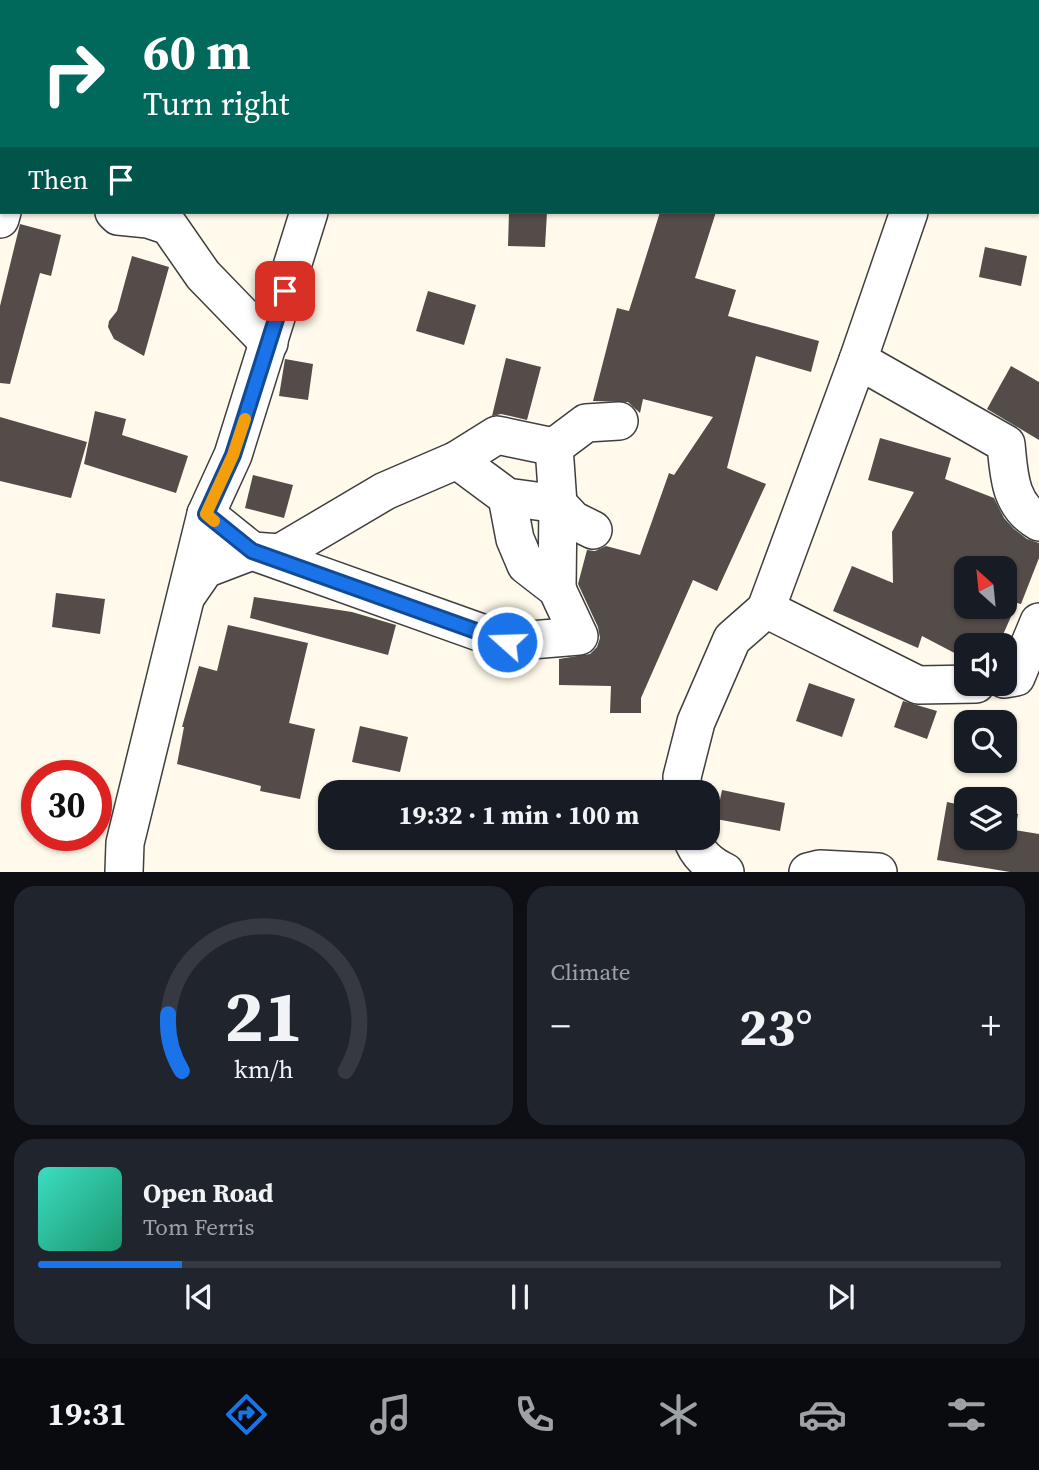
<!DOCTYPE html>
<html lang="en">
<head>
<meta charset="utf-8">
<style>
  :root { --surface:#171b24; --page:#20242c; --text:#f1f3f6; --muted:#9ea1a6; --line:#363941; --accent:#1a73e8 }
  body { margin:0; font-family:"Source Serif 4",serif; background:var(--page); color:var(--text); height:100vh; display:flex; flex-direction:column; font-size:26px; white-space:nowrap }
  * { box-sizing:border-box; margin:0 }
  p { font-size:23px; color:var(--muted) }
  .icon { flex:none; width:38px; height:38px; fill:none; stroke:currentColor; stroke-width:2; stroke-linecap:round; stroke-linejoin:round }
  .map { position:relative; height:872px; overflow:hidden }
  .panel { display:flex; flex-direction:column; gap:14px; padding:14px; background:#0d0f14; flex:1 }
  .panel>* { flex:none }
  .guide { position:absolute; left:0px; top:0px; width:1040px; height:214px; box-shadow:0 2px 5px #0004; background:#00695c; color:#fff; overflow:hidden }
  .needle { width:46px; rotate:333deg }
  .controls { position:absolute; left:954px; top:556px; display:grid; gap:14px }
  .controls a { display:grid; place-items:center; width:63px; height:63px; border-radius:14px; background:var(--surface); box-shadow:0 2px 5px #0004; font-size:35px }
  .speed { position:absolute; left:21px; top:760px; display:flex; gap:14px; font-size:35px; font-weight:700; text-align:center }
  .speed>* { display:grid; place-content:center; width:91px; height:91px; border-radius:50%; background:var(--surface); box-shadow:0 2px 5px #0004; line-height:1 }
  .speed .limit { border:10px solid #d22; background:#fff; color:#111 }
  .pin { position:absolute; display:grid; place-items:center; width:60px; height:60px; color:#fff; margin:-30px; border-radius:14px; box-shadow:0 4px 10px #0006 }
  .me { position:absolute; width:77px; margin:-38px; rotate:290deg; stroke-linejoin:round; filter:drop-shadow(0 0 5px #0008) }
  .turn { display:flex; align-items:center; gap:24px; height:147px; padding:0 28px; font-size:32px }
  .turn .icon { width:91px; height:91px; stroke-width:2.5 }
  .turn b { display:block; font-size:49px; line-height:60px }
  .then { display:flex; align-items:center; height:66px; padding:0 28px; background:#0003; gap:14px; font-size:26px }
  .big { font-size:52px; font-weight:700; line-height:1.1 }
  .panel .tile { flex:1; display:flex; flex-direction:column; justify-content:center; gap:10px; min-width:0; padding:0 24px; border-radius:21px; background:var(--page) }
  .panel .dial { align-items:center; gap:0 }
  .dial svg { height:182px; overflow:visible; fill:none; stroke:var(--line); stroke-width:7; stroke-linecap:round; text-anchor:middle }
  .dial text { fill:var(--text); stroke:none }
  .song { display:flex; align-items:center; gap:21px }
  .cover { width:84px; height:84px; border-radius:10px; background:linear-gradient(135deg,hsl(170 70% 55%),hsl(160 70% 35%)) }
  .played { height:7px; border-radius:4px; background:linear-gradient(90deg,var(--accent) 15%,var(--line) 15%) }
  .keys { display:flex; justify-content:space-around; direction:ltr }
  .heat { display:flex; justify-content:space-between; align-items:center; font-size:38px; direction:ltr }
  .panel .tiles { flex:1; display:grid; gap:14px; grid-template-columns:1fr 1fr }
  .tile:last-child { grid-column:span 2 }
  .trip { position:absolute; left:318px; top:780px; width:402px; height:70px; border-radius:21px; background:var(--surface); box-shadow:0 2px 5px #0004; font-weight:700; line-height:70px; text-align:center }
  .menu { display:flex; height:112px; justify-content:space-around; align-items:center; background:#090b0e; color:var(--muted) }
  .menu .icon { width:49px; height:49px }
  .menu .active { color:var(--accent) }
  .menu b { font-size:32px; color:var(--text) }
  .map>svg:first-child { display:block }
  .building { fill:#544c48; fill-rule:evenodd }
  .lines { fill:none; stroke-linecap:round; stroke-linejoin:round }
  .minor-casing { stroke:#3f3f3f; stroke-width:40 }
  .minor { stroke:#fff; stroke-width:37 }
  .route-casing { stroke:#114b97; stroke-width:18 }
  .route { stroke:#1a73e8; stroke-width:12 }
  .slow { stroke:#f59e0b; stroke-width:12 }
</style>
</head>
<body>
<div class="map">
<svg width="1039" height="872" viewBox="0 0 1039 872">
  <rect width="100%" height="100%" fill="#fffaeb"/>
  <!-- building -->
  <g class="building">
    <path d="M 509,212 L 547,212 L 545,247 L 508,246 Z"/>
    <path d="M 660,212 L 716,212 L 695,278 L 736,290 L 728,316 L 819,341 L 811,372 L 756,356 L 727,468 L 766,484 L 717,591 L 693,580 L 641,698 L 641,713 L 610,713 L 611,686 L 559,685 L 559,659 L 590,654 L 597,647 L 600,638 L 598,627 L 578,584 L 587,550 L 595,551 L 606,546 L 640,555 L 669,473 L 674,475 L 713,417 L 643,399 L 640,413 L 628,402 L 593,401 L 617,308 L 629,311 Z"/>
    <path d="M 20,224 L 61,235 L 51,276 L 40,273 L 10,384 L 0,383 L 0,306 Z"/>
    <path d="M 985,247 L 1027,256 L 1021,286 L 979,277 Z"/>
    <path d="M 132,256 L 169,267 L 144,356 L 114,339 L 108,327 L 109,321 L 117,311 Z"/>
    <path d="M 428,291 L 476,305 L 464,345 L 416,331 Z"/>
    <path d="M 506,358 L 541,367 L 527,420 L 501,414 L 492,416 Z"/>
    <path d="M 285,359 L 313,364 L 308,400 L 279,396 Z"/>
    <path d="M 1011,366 L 1039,382 L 1039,440 L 987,409 Z"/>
    <path d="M 95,411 L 126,419 L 122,435 L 188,456 L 176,493 L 84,464 Z"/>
    <path d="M 0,417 L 87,442 L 71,498 L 0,481 Z"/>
    <path d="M 880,438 L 951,458 L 945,479 L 994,498 L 1004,518 L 1014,529 L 1027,539 L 1039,543 L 1039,558 L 1021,604 L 1017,603 L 998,646 L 966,646 L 966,659 L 922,636 L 918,648 L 833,611 L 852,566 L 893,583 L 892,532 L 914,492 L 868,480 ZM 966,569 L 1004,569 L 1004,607 L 966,607 Z"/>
    <path d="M 253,475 L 293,485 L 284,518 L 245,508 Z"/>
    <path d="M 56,593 L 105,599 L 100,634 L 52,627 Z"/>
    <path d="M 254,597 L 352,612 L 396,625 L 388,655 L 250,618 Z"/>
    <path d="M 228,625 L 308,643 L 289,723 L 315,729 L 300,799 L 260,791 L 261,786 L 177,764 L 184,727 L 182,727 L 199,666 L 217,671 Z"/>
    <path d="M 809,683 L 855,699 L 842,737 L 796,721 Z"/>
    <path d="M 903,701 L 937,711 L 927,739 L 894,727 Z"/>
    <path d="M 360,726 L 408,737 L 400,772 L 352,762 Z"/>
    <path d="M 722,790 L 785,803 L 780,831 L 716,819 Z"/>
    <path d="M 947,802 L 966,806 L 966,838 L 1004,838 L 1004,812 L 1018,814 L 1015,830 L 1039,834 L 1039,872 L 1010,872 L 937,860 Z"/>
  </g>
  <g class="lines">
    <defs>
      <g id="minor">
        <path d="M 435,0 L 445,2"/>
        <path d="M 61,2 L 62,0"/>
        <path d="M 373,2 L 374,0"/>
        <path d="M 1038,97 L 1039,97"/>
        <path d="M 114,212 L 118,216 L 148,219 L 169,226 L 203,275 L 269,343"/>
        <path d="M 0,219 L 2,212"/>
        <path d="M 858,360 L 1006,444 C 1009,474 1009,505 1039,522"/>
        <path d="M 554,447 L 558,504 L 557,589"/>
        <path d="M 457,460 L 507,497 L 558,504 L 573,520 L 593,530"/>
        <path d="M 206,514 L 252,551 L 507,642 L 579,636 L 557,589 L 526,565 L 515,539 L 507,497"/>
        <path d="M 187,595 L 205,569 L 252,551 L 280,553 L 385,491 L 457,460 L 497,435 L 554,447 L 586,423 L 619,421"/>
        <path d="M 766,609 L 918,685 L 976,684"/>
        <path d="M 1004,679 L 1016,677 L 1039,622"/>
        <path d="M 683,793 L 682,777 L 696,722 L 732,639 L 766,609 L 858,360 L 909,212"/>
        <path d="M 692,838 C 697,854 710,865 725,872"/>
        <path d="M 124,872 L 125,843 L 206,514 L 233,455 L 309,212"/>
        <path d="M 808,872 L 820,869 L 878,872"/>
      </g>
    </defs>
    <!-- minor casing -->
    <use href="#minor" class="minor-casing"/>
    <!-- minor -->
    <use href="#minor" class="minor"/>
  </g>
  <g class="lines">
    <defs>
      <path id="route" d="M 285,291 L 233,455 L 206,514 L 252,551 L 507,642"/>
    </defs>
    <!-- route casing -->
    <use href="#route" class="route-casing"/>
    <!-- route -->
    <use href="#route" class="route"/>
    <!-- slow -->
    <path class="slow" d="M 214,521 L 206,514 L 233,455 L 245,419"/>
  </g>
</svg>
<div class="controls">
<a><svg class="needle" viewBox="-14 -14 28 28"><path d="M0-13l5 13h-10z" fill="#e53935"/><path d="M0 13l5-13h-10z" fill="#9ea1a6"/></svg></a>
<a><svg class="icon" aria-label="sound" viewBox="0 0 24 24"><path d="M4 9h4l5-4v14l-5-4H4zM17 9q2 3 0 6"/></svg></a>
<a><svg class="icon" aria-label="search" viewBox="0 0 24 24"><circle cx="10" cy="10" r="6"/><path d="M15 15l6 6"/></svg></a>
<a><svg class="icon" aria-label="layers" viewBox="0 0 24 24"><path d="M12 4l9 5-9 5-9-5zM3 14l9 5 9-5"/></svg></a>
</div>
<div class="speed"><div class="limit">30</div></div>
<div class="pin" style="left:285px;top:291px;background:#d93025"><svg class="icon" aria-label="arrive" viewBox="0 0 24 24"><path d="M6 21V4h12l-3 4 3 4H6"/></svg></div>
<svg class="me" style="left:507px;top:642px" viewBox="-20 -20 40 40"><circle r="17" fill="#1a73e8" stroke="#fff" stroke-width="3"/><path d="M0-11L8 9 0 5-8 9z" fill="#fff"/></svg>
<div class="trip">19:32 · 1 min · 100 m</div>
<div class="guide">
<div class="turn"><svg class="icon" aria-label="right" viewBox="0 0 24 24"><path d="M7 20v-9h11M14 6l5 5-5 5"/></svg><div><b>60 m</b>Turn right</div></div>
<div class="then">Then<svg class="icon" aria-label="arrive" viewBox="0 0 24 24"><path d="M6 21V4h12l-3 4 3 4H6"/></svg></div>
</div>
</div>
<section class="panel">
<div class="tiles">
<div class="tile dial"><svg viewBox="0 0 100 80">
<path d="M14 69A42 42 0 1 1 86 69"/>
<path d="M14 69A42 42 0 0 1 8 44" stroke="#1a73e8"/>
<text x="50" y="56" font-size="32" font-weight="700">21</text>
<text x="50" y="72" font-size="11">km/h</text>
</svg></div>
<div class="tile"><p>Climate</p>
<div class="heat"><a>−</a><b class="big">23°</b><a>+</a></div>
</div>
<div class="tile">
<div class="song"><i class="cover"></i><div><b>Open Road</b><p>Tom Ferris</p></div></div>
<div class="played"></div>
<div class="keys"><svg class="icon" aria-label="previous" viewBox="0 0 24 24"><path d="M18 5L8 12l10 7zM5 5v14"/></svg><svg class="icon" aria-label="pause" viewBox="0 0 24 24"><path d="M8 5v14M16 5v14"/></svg><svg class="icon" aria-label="next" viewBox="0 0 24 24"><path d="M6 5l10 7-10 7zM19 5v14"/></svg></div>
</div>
</div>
</section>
<nav class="menu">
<b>19:31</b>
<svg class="icon active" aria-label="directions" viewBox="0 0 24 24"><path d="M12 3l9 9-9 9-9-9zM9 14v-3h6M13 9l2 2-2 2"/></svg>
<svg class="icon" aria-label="music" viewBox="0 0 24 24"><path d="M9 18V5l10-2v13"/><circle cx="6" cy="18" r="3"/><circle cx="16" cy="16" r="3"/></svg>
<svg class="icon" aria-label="phone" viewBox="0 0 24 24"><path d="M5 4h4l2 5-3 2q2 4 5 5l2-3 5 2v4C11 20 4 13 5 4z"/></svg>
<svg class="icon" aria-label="climate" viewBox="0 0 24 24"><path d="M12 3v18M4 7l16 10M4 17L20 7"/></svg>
<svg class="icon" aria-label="car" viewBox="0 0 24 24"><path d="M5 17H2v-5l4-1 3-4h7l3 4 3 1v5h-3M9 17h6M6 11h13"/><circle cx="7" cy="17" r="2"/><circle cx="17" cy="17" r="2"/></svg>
<svg class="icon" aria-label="filters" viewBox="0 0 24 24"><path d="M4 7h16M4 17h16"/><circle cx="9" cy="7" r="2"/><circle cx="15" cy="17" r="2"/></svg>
</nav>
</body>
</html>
